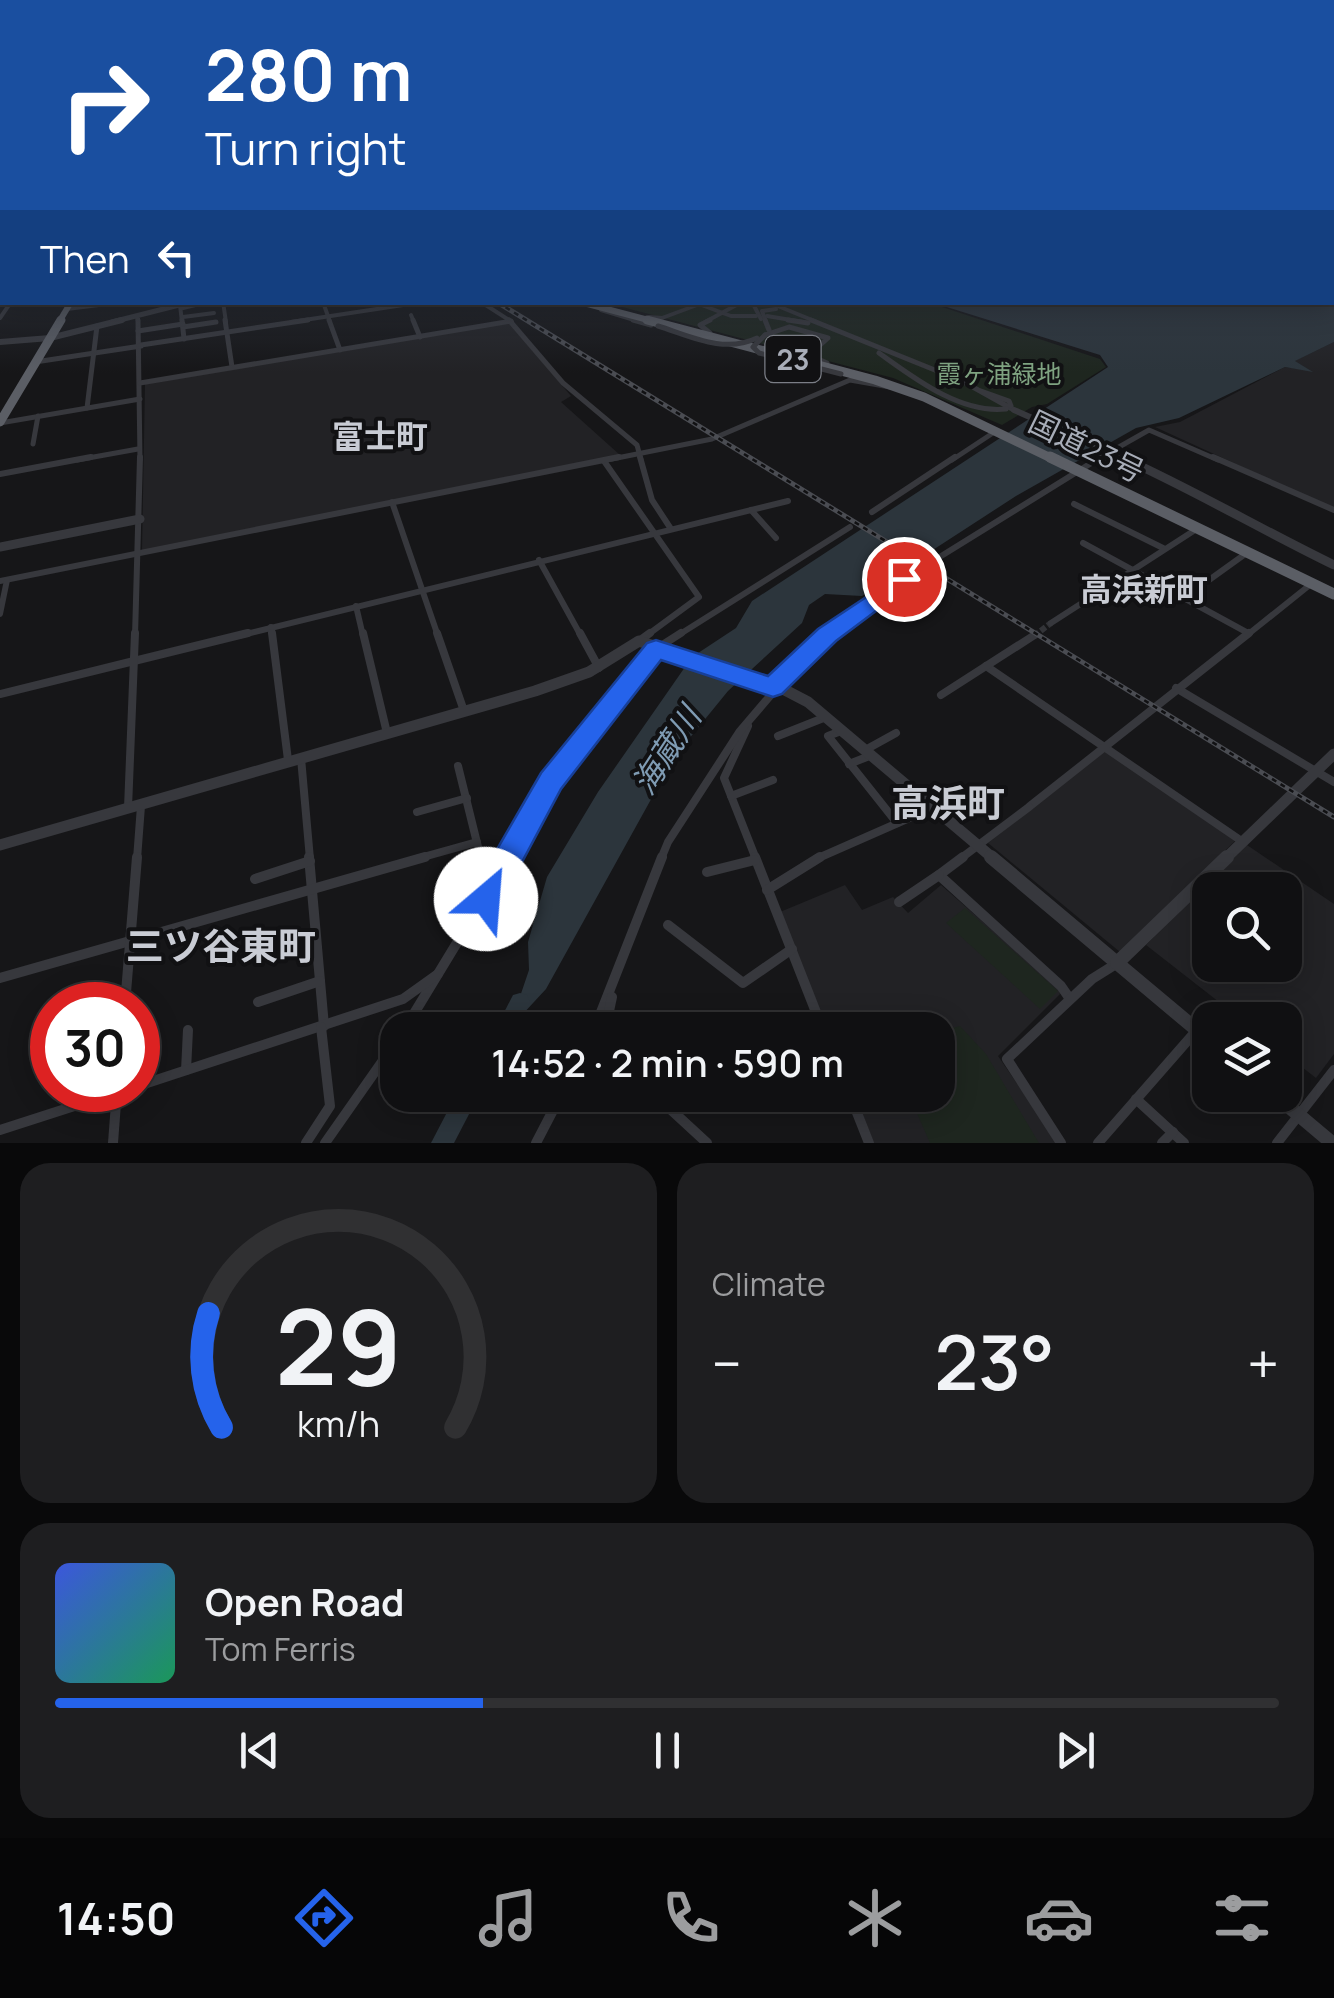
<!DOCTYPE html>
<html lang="en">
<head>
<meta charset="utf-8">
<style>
  :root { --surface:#101012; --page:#1e1e20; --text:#f1f3f6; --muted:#9c9d9f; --line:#303032; --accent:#2563eb }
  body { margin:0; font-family:Manrope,"Noto Sans JP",sans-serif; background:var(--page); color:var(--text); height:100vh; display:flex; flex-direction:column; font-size:38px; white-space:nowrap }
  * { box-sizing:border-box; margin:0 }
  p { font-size:32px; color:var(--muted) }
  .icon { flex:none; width:55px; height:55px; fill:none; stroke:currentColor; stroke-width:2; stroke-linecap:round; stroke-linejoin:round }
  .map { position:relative; height:1143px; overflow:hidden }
  .details { display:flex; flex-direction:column; gap:20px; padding:20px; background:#09090a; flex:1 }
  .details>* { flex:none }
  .hud { position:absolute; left:0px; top:0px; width:1335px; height:305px; box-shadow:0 5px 25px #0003,0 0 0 2px var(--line); background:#1a4fa0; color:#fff; overflow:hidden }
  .fabs { position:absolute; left:1192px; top:872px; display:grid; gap:20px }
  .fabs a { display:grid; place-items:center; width:110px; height:110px; border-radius:20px; background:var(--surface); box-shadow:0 5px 25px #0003,0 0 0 2px var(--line); font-size:50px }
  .speed { position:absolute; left:30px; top:982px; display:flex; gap:20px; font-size:50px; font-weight:700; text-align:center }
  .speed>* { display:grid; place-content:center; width:130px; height:130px; border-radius:50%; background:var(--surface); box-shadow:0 5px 25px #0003,0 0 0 2px var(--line); line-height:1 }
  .speed .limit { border:15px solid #d22; background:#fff; color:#111 }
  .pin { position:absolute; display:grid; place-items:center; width:85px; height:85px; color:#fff; margin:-42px; border:5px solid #fff; border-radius:50%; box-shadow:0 2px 10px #0007 }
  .me { position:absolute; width:110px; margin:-55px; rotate:27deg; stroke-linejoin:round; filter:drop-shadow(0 0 8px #0008) }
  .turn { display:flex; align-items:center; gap:35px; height:210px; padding:0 40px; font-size:45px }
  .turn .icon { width:130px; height:130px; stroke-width:2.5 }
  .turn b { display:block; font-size:70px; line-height:85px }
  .then { display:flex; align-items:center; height:95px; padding:0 40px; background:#0003; gap:20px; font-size:38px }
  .big { font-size:75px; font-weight:600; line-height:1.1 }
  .details .card { flex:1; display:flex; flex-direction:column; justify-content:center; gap:15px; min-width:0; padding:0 35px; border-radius:30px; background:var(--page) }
  .details .dial { align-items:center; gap:0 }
  .dial svg { height:260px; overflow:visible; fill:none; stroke:var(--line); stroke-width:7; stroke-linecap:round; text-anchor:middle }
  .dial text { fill:var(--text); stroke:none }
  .song { display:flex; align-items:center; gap:30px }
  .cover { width:120px; height:120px; border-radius:15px; background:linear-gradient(135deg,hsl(230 70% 55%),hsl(150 70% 35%)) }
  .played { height:10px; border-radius:5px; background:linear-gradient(90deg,var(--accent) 35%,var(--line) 35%) }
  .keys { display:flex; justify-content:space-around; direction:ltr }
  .heat { display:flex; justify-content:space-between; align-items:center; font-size:55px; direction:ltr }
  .details .tiles { flex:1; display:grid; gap:20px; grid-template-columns:1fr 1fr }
  .card:last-child { grid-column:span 2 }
  .trip { position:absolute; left:380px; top:1012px; width:575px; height:100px; border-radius:30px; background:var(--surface); box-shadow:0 5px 25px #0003,0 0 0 2px var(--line); font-weight:600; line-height:100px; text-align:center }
  .tabs { display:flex; height:160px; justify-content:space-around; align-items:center; background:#060607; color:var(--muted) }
  .tabs .icon { width:70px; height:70px }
  .tabs .current { color:var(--accent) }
  .tabs b { font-size:45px; color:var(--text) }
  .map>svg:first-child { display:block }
  .built { fill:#222225; fill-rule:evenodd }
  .green { fill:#1e261f }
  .water { fill:#2c353c }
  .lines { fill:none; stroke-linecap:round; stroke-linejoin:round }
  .river { fill:#2c353c; fill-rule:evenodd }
  .minor-tunnel-far1 { stroke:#333438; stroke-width:6; stroke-dasharray:6 2.5; stroke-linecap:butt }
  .minor-tunnel { stroke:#333438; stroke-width:8; stroke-dasharray:8 4; stroke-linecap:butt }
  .minor-far4 { stroke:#37383d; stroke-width:4 }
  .minor-far3 { stroke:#37383d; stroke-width:5 }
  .minor-far2 { stroke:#37383d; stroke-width:6 }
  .minor-far1 { stroke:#37383d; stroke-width:8 }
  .minor { stroke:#37383d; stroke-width:10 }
  .tertiary-far4 { stroke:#37383d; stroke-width:5 }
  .tertiary-far3 { stroke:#37383d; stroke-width:6 }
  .tertiary-far2 { stroke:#37383d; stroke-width:9 }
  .tertiary-far1 { stroke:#37383d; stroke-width:11 }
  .tertiary { stroke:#37383d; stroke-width:14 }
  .trunk-far2 { stroke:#5b5e65; stroke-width:6 }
  .trunk-far1 { stroke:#5b5e65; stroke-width:9 }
  .trunk { stroke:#5b5e65; stroke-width:11 }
  .rail-casing { stroke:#4a4c52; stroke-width:5 }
  .rail { stroke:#111113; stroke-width:2.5; stroke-dasharray:5; stroke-linecap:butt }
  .minor-bridge { stroke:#37383d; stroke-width:5 }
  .route { fill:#2563eb; stroke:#184099; stroke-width:2.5 }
  .labels { text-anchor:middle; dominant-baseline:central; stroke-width:8; stroke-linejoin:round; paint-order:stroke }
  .far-park-label { font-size:25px; fill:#7fa381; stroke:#111113 }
  .shield { fill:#111113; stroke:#7b7e86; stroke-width:2.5 }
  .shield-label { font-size:28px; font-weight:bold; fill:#a8adb8 }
  .street-label { font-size:30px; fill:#a8adb8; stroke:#111113 }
  .neighbourhood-label { font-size:32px; font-weight:bold; fill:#c9ccd4; stroke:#111113 }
  .water-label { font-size:32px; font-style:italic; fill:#7f9bb3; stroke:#111113 }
  .near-neighbourhood-label { font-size:38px; font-weight:bold; fill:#c9ccd4; stroke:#111113 }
</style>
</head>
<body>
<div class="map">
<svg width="1334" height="1143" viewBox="0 0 1334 1143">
  <rect width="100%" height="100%" fill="#161618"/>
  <!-- built -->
  <g class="built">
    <path d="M 509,323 L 571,396 L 561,402 L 620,455 L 142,551 L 145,384 Z"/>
    <path d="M 1334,342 L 1334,509 L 1155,427 L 1180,422 L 1285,367 L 1309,370 L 1294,361 Z"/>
    <path d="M 1105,751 L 1235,841 L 1120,952 L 988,843 Z"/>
    <path d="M 1247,845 L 1334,904 L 1334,1054 L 1316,1078 L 1285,1054 L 1285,1020 L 1242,1020 L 1146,945 ZM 1210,890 L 1285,890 L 1285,965 L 1210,965 Z"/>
    <path d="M 845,885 L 862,910 L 893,897 L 908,913 L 941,885 L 1058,988 L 1060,994 L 998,1056 L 1058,1143 L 874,1143 L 855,1095 L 938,1095 L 938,1030 L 828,1030 L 780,912 Z"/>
  </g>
  <!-- green -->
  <g class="green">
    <path d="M 607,303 L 930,303 L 1100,359 L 1106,367 L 1047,404 L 1032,407 L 1002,425 L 893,378 Z"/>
    <path d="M 965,908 L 1058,991 L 1040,1009 L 946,923 Z"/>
    <path d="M 960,1026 L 986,1054 L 1039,1143 L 930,1143 L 909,1095 L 938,1095 L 938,1032 Z"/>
  </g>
  <!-- water -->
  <path class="water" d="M 1334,224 L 1334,342 L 1295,361 L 1313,372 L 1285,367 L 1179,418 L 1136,428 L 1016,496 L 862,596 L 825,594 L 809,605 L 802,623 L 728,691 L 675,756 L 546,989 L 509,1029 L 529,970 L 528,942 L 547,877 L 598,792 L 692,657 L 736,628 L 752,601 L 1108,367 L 1100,355 L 934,303 L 1332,302 Z"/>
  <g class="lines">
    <!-- river -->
    <g class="river">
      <rect x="0" y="226" width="2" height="4"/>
      <path d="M 520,993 L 527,995 L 530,1002 L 516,1030 L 495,1030 L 513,995 Z"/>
      <path d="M 456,1095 L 479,1095 L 454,1143 L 431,1143 Z"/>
    </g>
    <!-- minor-tunnel-far1 -->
    <path class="minor-tunnel-far1" d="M 1034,636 L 1051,623"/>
    <!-- minor-tunnel -->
    <path class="minor-tunnel" d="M 1033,636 L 1037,633"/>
    <!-- minor-far4 -->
    <g class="minor-far4">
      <path d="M 223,302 L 226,322"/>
      <path d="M 323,302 L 330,322"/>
      <path d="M 481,302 L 512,322"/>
      <path d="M 752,302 L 761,319"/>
      <path d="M 768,302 L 817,322"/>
      <path d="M 699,304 L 731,316 L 756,316"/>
      <path d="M 180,305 L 182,322"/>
      <path d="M 183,308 L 208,302"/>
      <path d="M 67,309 L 123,302"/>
      <path d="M 601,310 L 641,322"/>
      <path d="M 411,315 L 414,322"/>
      <path d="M 137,316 L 138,322"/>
      <path d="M 767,316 L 803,322"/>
      <path d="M 183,317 L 214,313"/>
      <path d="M 649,317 L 662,318 L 705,302"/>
      <path d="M 0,318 L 11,302"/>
      <path d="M 291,322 L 423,302"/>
      <path d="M 504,322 L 511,321"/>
      <path d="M 705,322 L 742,302"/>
      <path d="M 766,322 L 762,311 L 776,309"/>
    </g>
    <!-- minor-far3 -->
    <g class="minor-far3">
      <path d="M 138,320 L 140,460"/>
      <path d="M 182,320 L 184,339"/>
      <path d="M 225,320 L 232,367"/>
      <path d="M 329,320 L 340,350"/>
      <path d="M 413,320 L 420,337"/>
      <path d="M 509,320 L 563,383 L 637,445 L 641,460"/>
      <path d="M 633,320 L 651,325"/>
      <path d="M 710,320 L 700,325 L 710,333"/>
      <path d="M 765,320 L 769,330"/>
      <path d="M 788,320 L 808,323"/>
      <path d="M 811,320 L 962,381 L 1014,410"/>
      <path d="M 183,327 L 216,322"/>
      <path d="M 138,331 L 183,324"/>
      <path d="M 765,335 L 789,327 L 828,338 L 809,355 L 827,363"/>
      <path d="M 141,345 L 308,320"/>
      <path d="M 879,353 C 914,378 960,414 1006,409"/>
      <path d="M 35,362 L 141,346"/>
      <path d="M 140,383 L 511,321"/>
      <path d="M 981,391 L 1009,401 L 1011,406"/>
      <path d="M 87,408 L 97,326"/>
      <path d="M 0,423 L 140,399"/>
      <path d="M 33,444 L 38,416"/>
      <path d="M 77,460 L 138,449"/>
      <path d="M 607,460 L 712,439 L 850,380 L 890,387"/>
      <path d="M 952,460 L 996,431"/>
      <path d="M 1096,460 L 1149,430 L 1218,460"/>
    </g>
    <!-- minor-far2 -->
    <g class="minor-far2">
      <path d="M 640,457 L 652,500 L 671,529"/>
      <path d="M 1213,457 L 1334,510"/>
      <path d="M 604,461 L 699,597 L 646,636"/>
      <path d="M 0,474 L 91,457"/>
      <path d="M 392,502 L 438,636"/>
      <path d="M 1074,504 L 1163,548"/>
      <path d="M 751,510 L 776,538"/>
      <path d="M 872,512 L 955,457"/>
      <path d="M 1083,543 L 1248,633"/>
      <path d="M 938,558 L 1101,457"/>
      <path d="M 539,560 L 581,636"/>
      <path d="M 0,581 L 619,457"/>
      <path d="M 1184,598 L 1248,552"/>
      <path d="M 356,606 L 363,636"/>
      <path d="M 0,614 L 7,580"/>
      <path d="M 1051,623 L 1195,530"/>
      <path d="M 271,627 L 272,636"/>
      <path d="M 135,636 L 140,457"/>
      <path d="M 238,636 L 788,501"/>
      <path d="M 677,636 L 850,527"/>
      <path d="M 828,636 L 923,567"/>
      <path d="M 1246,636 L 1311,584"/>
    </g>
    <!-- minor-far1 -->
    <g class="minor-far1">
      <path d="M 272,633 L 288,760"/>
      <path d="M 363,633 L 387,733"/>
      <path d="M 437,633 L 464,711"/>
      <path d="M 580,633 L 599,668"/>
      <path d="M 639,641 L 650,633"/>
      <path d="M 134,661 L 248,633"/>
      <path d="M 986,666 L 1243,842"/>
      <path d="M 774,687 L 831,633"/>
      <path d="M 1176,688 L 1334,782"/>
      <path d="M 0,694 L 134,661"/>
      <path d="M 941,695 L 1033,636"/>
      <path d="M 748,726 L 724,778 L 756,859"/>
      <path d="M 841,731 L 828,736 L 897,823"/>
      <path d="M 778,736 L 826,717"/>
      <path d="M 867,749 L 896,733"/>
      <path d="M 301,758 L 310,859"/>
      <path d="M 849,764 L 872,755"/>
      <path d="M 458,766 L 481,859"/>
      <path d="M 731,796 L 773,780"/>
      <path d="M 1030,806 L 1249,633"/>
      <path d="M 128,808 L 135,633"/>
      <path d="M 417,812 L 467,798"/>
      <path d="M 137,859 L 141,806"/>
      <path d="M 416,859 L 477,842"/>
      <path d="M 508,859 L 551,781 L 656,649 L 681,633"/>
      <path d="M 661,859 L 668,842 L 740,731 L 776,689"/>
      <path d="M 816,859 L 932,808"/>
      <path d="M 960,859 L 1029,807"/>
    </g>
    <!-- minor -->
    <g class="minor">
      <path d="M 309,857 L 324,1026"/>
      <path d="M 480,857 L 485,897"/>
      <path d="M 755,857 L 823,1030"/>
      <path d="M 963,857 L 939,875 L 1061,986 L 1070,999"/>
      <path d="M 707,872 L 755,860"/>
      <path d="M 255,879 L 310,861"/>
      <path d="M 767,890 L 820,857"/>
      <path d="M 899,902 L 939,875"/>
      <path d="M 668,925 L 743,983 L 792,949"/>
      <path d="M 0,978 L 425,857"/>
      <path d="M 258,1002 L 320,981"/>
      <path d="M 86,1005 L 126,993"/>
      <path d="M 125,1005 L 137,857"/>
      <path d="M 45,1017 L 52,1015"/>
      <path d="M 404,1030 L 509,857"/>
      <path d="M 594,1030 L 662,857"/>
      <path d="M 605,1030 L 612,997"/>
      <path d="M 186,1070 L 188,1030"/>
      <path d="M 138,1086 L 403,999 L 438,974"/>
      <path d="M 655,1095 L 707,1143"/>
      <path d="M 850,1095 L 869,1143"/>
      <path d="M 1136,1099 L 1184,1143"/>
      <path d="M 0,1130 L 124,1090"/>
      <path d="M 113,1143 L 117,1090"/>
      <path d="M 306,1143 L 330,1106 L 321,1027"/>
      <path d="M 325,1143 L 398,1039"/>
      <path d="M 536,1143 L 561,1095"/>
      <path d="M 1061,1143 L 1007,1059 L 1092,979 L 1116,964"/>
      <path d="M 1098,1143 L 1196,1031"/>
      <path d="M 1162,1143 L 1173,1132"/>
      <path d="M 1277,1143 L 1334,1070"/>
    </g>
    <!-- tertiary-far4 -->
    <path class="tertiary-far4" d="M 112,322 L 191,302"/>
    <!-- tertiary-far3 -->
    <g class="tertiary-far3">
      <path d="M 0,342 L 50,338 L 122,320"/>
      <path d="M 1014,410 L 1127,460"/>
    </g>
    <!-- tertiary-far2 -->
    <g class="tertiary-far2">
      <path d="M 1121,457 C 1194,490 1262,530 1334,565"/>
      <path d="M 0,547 L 140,519"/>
    </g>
    <!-- tertiary-far1 -->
    <g class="tertiary-far1">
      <path d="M 0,845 L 535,691 L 589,672 L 639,641 L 785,690 L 808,702 L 994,859"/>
      <path d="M 1225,859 L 1334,754"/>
    </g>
    <!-- tertiary -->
    <g class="tertiary">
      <path d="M 991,857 L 1117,963"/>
      <path d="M 1210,1041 L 1117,963 L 1227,857"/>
      <path d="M 1275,1095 L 1332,1143"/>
    </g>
    <!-- trunk-far2 -->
    <g class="trunk-far2">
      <path d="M 580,302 L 656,322"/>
      <path d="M 59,322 L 71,302"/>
    </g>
    <!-- trunk-far1 -->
    <g class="trunk-far1">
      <path d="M 647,320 L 875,380 L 924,397 L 1055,460"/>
      <path d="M 0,422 L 61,320"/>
    </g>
    <!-- trunk -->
    <path class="trunk" d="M 1050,457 L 1334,594"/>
    <defs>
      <path id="rail" d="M 497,302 L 1334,817"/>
    </defs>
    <!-- rail casing -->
    <use href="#rail" class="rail-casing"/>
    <!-- rail -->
    <use href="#rail" class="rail"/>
    <!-- minor-bridge -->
    <g class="minor-bridge">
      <path d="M 658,326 C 690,336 724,354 757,338"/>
      <path d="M 765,335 L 753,347 L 759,353 L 841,374"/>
    </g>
  </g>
  <!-- sky -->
  <linearGradient id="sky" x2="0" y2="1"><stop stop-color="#0c0c0d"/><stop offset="0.57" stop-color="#363c48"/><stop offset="1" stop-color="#363c48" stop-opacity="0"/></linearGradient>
  <rect width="1334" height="373" fill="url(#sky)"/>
  <!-- route -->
  <path class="route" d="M 904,572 L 915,579 L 912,584 L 836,641 L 782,694 L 773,697 L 661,660 L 561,789 L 497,909 L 486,914 L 474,909 L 469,899 L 474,889 L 541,773 L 647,643 L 656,640 L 768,676 L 818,629 Z"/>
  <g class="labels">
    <!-- far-park labels -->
    <g class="far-park-label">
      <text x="999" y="373">霞ヶ浦緑地</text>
    </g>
    <!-- shield labels -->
    <rect class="shield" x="765.5" y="336" width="55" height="46" rx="8"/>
    <g class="shield-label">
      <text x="793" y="359">23</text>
    </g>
    <!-- street labels -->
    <g class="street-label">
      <text transform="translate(1087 446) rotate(26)">国道23号</text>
    </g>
    <!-- neighbourhood labels -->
    <g class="neighbourhood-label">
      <text x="380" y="436">富士町</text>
      <text x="1144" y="589">高浜新町</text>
    </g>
    <!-- water labels -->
    <g class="water-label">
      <text transform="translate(666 750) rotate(-57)">海蔵川</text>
    </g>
    <!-- near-neighbourhood labels -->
    <g class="near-neighbourhood-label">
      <text x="948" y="802">高浜町</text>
      <text x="221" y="945">三ツ谷東町</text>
    </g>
  </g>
</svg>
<div class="fabs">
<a><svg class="icon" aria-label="search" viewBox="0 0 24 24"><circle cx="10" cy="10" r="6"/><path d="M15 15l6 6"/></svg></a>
<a><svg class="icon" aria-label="layers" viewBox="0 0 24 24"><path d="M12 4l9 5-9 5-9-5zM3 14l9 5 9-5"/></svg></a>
</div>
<div class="speed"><div class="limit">30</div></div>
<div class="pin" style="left:904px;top:579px;background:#d93025"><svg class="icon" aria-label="arrive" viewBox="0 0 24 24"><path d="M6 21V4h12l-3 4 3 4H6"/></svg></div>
<svg class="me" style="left:486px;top:899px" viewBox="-20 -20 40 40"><circle r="19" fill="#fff"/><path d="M0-13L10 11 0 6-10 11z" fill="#2563eb"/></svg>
<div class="trip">14:52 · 2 min · 590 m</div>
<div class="hud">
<div class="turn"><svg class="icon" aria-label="right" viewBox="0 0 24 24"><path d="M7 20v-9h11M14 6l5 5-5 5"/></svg><div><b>280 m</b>Turn right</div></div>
<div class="then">Then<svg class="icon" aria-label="left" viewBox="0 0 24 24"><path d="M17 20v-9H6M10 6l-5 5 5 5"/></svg></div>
</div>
</div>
<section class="details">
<div class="tiles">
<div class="card dial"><svg viewBox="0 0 100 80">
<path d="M14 69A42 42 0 1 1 86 69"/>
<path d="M14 69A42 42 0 0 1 10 34" stroke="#2563eb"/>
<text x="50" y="56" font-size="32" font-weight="700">29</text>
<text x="50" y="72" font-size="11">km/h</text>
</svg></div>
<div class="card"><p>Climate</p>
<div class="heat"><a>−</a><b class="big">23°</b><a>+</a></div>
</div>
<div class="card">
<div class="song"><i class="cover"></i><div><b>Open Road</b><p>Tom Ferris</p></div></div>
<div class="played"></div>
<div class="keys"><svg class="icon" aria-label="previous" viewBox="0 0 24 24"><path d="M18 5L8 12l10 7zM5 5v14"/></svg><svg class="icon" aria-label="pause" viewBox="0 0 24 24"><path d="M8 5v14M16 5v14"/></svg><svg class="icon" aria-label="next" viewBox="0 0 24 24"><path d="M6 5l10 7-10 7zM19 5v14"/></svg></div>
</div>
</div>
</section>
<nav class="tabs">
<b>14:50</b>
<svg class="icon current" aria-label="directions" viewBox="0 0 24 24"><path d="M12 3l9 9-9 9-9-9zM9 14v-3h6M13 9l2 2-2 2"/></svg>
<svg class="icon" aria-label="music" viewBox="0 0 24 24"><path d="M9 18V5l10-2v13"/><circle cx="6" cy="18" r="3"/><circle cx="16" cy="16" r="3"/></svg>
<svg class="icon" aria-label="phone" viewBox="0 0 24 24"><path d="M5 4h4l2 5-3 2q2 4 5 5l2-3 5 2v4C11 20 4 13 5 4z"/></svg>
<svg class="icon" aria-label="climate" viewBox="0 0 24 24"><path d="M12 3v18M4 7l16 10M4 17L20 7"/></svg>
<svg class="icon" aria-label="car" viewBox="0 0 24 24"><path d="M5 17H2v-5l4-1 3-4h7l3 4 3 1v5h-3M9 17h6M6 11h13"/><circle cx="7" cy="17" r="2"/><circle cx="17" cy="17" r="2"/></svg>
<svg class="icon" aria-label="filters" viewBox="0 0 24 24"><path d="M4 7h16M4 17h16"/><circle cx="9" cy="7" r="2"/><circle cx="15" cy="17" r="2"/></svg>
</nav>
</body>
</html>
